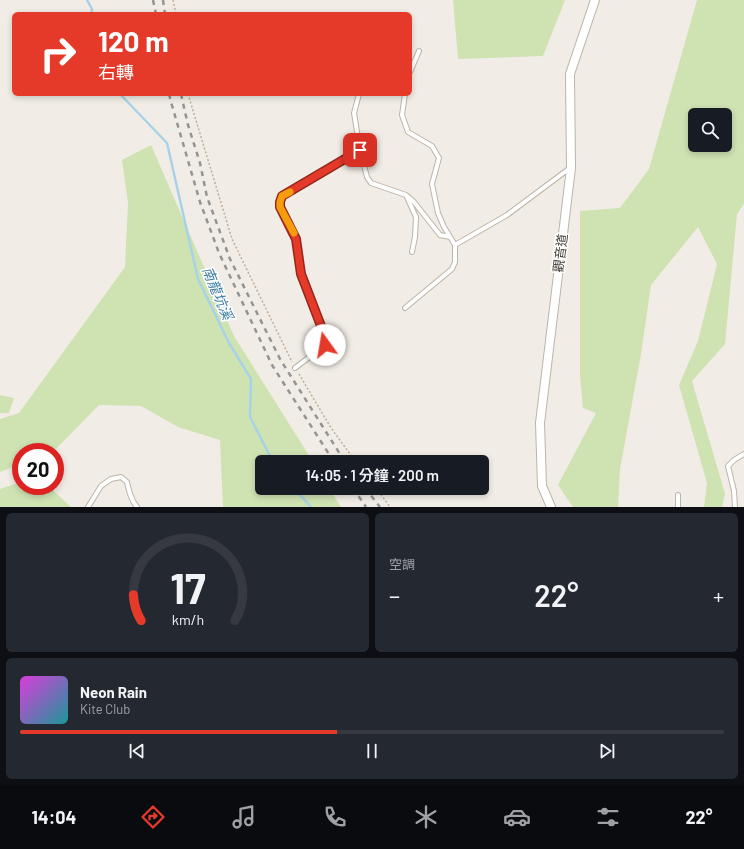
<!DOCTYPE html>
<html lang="zh-TW">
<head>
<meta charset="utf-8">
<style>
  :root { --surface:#171b24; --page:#242831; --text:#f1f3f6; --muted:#9ea1a6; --line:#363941; --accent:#e53a29 }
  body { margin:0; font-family:Barlow,"Noto Sans TC",sans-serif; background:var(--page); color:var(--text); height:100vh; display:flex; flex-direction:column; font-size:15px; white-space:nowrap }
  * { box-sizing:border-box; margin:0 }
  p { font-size:13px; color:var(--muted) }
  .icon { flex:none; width:22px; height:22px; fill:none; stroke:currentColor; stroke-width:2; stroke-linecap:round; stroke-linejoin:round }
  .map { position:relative; height:507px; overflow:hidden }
  .side { display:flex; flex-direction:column; gap:6px; padding:6px; background:#0d0f14; flex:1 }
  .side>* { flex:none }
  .banner { position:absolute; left:12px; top:12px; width:400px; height:84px; border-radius:6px; box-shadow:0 2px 6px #0003; background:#e53a29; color:#fff; overflow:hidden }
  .controls { position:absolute; left:688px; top:108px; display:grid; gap:8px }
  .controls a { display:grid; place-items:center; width:44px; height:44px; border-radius:6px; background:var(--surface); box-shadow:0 2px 6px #0003; font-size:20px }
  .speed { position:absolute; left:12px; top:443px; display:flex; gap:8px; font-size:20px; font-weight:700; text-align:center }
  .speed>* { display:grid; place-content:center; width:52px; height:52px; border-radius:50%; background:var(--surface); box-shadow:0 2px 6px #0003; line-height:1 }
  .speed .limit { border:6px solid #d22; background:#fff; color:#111 }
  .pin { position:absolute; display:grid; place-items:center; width:34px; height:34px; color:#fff; margin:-17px; border-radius:8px; box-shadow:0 2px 6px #0006 }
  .me { position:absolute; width:44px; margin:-22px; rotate:347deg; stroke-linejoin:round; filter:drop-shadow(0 0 3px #0008) }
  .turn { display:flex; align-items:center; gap:14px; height:84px; padding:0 20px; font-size:18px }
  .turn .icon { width:52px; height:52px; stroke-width:2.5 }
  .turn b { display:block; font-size:28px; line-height:34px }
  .big { font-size:30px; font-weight:600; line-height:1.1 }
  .side .card { flex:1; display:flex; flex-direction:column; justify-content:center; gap:6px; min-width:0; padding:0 14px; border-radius:6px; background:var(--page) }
  .side .dial { align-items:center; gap:0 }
  .dial svg { height:104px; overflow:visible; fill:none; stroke:var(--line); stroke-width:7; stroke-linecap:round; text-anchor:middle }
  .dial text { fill:var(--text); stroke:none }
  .song { display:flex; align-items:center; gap:12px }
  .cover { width:48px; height:48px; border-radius:6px; background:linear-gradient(135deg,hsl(300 70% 55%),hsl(180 70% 35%)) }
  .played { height:4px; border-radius:2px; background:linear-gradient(90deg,var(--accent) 45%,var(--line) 45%) }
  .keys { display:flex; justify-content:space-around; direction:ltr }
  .heat { display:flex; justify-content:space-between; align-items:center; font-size:22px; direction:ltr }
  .side .tiles { flex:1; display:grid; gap:6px; grid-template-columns:1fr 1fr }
  .card:last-child { grid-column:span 2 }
  .trip { position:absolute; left:255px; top:455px; width:234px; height:40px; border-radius:6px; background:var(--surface); box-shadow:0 2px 6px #0003; font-weight:600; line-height:40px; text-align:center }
  .menu { display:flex; height:64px; justify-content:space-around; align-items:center; background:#090b0e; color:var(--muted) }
  .menu .icon { width:28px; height:28px }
  .menu .on { color:var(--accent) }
  .menu b { font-size:18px; color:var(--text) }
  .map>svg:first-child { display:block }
  .green { fill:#cfe2b2; fill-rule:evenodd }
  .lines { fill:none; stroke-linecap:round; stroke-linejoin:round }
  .stream { stroke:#a7d2e8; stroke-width:2.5 }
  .lane-casing { stroke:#bbb4a9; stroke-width:6 }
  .street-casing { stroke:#bbb4a9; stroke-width:10 }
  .path { stroke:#bcaf9c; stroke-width:1.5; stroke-dasharray:2 2; stroke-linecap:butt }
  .lane { stroke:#fff; stroke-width:4 }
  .street { stroke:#fff; stroke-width:8 }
  .rail { stroke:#949494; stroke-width:2.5; stroke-dasharray:5 5; stroke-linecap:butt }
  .route-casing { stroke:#95261b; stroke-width:10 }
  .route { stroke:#e53a29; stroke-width:7 }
  .slow { stroke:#f59e0b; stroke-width:7 }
  .labels { text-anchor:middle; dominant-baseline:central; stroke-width:3; stroke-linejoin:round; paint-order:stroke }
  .street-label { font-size:13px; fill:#433d36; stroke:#fff }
  .water-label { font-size:14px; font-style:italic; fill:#3a7da4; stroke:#fff }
</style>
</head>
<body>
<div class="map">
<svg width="744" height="507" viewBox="0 0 744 507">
  <rect width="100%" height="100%" fill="#f1ede6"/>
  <!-- green -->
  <g class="green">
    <path d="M 453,0 L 565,0 L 543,56 L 458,59 Z"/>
    <path d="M 697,0 L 744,0 L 744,204 L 737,214 L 725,344 L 692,381 L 725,494 L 722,507 L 704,507 L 707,483 L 679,385 L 698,341 L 717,264 L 698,227 L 651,285 L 641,354 L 620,469 L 618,507 L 573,507 L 558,485 L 596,413 L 583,408 L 580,376 L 580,211 L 620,208 L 649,169 ZM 695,115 L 725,115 L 725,145 L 695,145 Z"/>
    <path d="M 151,145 L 234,336 L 313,462 L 262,462 L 262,488 L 329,488 L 341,507 L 223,507 L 220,440 L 178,427 L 141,406 L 99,405 L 54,451 L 52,452 L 21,452 L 21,464 L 0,472 L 0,419 L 19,413 L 125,267 L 128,203 L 122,160 Z"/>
    <path d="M 0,395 L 14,398 L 9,413 L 0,413 Z"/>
    <path d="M 21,482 L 21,486 L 48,486 L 71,507 L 0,507 L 0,489 Z"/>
  </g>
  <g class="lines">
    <!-- stream -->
    <g class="stream">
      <path d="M 87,0 L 92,9 L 91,14"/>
      <path d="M 120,94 L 167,143 L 198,279 L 229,343 L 251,379 L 250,417 L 273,462"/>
      <path d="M 294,488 L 311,507"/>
    </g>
    <defs>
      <g id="lane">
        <path d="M 410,72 L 419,51"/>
        <path d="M 359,94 L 354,113 L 360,150 L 367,177 L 371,183 L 406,195 L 414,202 L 440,235 L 450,237"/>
        <path d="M 405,94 L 402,115 L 408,132 L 432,146 L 439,158 L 432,184 L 438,213 L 444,227 L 455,245 L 455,262 L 452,269 L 405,308"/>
        <path d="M 407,197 L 416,217 L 415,237 L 412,252"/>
        <path d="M 455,245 L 507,215 L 570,168"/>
        <path d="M 295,368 L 325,345 L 326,339 L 301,274 L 296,239 L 280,207 L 282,196 L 360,150"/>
        <path d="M 88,507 L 101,486 L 111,479 L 121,477 L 127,482 C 129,491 131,500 137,507"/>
        <path d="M 678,507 L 678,495"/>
        <path d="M 735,507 L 734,491 L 728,466 L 734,460 L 744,454"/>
      </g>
      <path id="street" d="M 551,507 L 542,486 L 540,423 L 571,168 L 570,74 L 595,0"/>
    </defs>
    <!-- lane casing -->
    <use href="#lane" class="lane-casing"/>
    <!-- street casing -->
    <use href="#street" class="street-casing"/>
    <!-- path -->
    <g class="path">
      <path d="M 173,0 L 176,14"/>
      <path d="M 188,94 L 232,239 L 292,362"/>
      <path d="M 299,374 L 331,428 L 356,462"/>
      <path d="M 376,488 L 390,507"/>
    </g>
    <!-- lane -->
    <use href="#lane" class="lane"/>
    <!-- street -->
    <use href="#street" class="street"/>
    <!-- rail -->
    <g class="rail">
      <path d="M 153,0 L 156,14"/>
      <path d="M 163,0 L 165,14"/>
      <path d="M 169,94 L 171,102 L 200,202 L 219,253 L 272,365 L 334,462"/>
      <path d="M 181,94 L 188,125 L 200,163 L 207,197 L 230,259 L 280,359 L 345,462"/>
      <path d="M 353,488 L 366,507"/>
      <path d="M 365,488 L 380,507"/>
    </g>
  </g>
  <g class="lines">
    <defs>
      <path id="route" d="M 325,345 L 326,339 L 301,274 L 296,239 L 280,207 L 280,202 L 282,196 L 360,150"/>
    </defs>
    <!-- route casing -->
    <use href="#route" class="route-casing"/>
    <!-- route -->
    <use href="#route" class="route"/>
    <!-- slow -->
    <path class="slow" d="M 290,192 L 282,196 L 280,202 L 280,207 L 294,233"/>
  </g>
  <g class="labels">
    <!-- street labels -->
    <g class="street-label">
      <text transform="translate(560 253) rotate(-83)">觀音道</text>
    </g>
    <!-- water labels -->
    <g class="water-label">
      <text transform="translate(218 293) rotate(67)">南龍坑溪</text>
    </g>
  </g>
</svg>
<div class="controls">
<a><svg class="icon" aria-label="search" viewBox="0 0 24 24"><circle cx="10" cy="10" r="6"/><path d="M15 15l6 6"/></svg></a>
</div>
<div class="speed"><div class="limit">20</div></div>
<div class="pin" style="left:360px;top:150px;background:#d93025"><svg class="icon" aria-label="arrive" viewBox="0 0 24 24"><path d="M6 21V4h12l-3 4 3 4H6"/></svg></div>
<svg class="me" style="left:325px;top:345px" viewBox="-20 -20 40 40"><circle r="19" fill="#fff"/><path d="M0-13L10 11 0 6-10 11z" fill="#e53a29"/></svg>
<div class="trip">14:05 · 1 分鐘 · 200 m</div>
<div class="banner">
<div class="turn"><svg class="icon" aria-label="right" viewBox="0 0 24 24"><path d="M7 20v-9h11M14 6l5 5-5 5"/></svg><div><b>120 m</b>右轉</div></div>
</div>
</div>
<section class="side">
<div class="tiles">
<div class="card dial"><svg viewBox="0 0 100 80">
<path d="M14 69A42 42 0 1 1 86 69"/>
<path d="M14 69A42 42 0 0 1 8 49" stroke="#e53a29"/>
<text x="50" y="56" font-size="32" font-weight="700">17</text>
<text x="50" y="72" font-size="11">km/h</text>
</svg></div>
<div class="card"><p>空調</p>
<div class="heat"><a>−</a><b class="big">22°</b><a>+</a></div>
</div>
<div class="card">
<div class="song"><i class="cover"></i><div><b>Neon Rain</b><p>Kite Club</p></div></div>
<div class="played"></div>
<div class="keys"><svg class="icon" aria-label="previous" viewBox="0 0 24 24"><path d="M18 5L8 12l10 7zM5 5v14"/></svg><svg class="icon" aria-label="pause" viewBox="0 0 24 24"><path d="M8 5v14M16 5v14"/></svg><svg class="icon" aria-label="next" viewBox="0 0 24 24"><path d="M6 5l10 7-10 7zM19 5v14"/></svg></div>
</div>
</div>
</section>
<nav class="menu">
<b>14:04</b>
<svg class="icon on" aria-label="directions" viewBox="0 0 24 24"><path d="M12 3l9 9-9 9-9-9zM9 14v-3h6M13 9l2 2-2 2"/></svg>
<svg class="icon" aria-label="music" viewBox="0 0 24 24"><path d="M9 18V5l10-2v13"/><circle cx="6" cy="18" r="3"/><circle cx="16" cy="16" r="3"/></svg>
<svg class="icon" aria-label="phone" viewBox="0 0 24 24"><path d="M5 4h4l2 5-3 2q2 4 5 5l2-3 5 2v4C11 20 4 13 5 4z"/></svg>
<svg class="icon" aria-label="climate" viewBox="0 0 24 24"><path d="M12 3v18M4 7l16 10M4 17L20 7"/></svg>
<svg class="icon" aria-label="car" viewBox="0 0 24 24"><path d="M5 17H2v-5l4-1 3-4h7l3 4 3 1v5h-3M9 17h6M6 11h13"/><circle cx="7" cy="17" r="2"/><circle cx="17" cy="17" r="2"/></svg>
<svg class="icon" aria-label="filters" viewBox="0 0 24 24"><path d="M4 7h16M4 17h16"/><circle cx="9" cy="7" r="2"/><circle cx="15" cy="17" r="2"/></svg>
<b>22°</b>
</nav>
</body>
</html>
